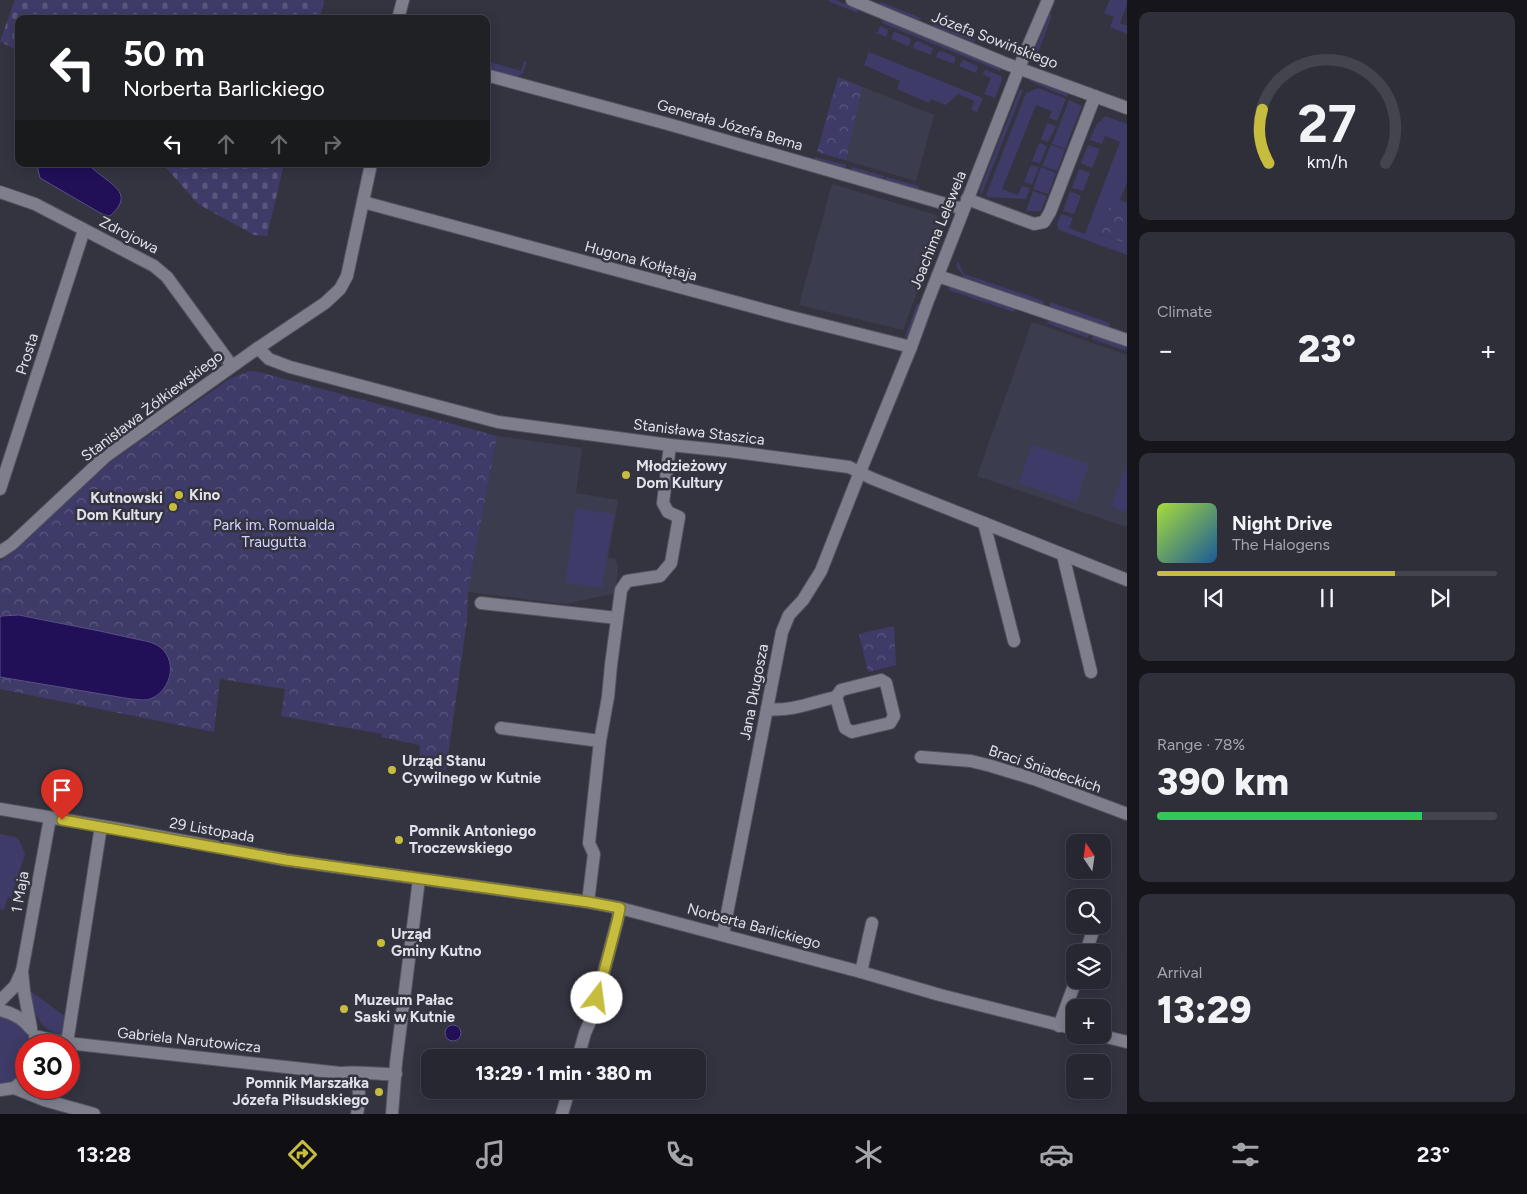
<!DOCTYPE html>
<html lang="en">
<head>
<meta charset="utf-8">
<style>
  :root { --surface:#272731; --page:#2f2f39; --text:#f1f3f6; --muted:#a4a5ab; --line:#43444d; --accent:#c6bc3d }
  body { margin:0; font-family:Figtree,sans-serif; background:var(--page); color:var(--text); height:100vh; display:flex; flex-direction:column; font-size:19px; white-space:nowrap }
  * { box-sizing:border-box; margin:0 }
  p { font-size:16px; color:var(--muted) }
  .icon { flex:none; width:28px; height:28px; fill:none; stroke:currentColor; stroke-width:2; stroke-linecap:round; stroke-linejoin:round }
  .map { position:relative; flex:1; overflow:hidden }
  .panel { display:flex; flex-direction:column; gap:12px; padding:12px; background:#15151b; width:400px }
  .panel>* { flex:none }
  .banner { position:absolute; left:15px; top:15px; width:475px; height:152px; border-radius:10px; box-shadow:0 2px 12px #0003,0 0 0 1px var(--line); background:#202124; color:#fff; overflow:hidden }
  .needle { width:32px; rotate:347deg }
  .controls { position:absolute; left:1066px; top:834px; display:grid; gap:10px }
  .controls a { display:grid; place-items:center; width:45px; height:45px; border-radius:10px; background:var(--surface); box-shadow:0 2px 12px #0003,0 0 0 1px var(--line); font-size:25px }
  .speed { position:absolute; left:15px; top:1034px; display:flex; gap:10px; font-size:25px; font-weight:700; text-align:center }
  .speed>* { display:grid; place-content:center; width:65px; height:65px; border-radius:50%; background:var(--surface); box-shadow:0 2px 12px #0003,0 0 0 1px var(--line); line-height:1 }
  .speed .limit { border:8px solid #d22; background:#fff; color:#111 }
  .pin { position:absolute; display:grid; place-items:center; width:42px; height:42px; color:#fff; margin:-51px -21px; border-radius:50% 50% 50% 0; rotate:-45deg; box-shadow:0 0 5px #0007 }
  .pin .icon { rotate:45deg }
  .me { position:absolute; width:55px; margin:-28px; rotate:15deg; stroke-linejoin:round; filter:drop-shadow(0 0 4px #0008) }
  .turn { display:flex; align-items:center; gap:18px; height:105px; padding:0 25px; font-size:22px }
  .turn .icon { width:65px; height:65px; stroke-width:2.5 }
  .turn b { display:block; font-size:35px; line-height:42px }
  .lanes { display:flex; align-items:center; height:48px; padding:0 25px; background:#0003; justify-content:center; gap:25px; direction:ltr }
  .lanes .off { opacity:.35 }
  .big { font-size:38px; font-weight:800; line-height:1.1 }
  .panel .widget { flex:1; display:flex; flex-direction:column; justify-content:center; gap:8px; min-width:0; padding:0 18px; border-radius:10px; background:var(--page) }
  .panel .dial { align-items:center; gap:0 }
  .dial svg { height:130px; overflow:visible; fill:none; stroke:var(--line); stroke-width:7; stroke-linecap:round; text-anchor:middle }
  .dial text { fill:var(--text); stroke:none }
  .song { display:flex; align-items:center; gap:15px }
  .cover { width:60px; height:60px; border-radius:8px; background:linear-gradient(135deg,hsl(80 70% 55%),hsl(210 70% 35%)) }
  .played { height:5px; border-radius:2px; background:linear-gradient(90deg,var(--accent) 70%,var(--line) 70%) }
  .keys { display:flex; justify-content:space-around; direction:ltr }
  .heat { display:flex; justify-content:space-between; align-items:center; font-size:28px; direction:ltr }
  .charge { height:8px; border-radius:4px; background:linear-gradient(90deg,#34c759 78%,var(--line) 0) }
  .trip { position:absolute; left:421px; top:1049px; width:285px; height:50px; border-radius:10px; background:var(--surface); box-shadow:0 2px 12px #0003,0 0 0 1px var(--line); font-weight:800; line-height:50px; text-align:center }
  .tab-bar { display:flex; height:80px; justify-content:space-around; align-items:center; background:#101014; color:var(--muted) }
  .tab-bar .icon { width:35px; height:35px }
  .tab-bar .current { color:var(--accent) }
  .tab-bar b { font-size:22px; color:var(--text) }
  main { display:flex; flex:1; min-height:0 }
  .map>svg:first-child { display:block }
  .built { fill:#3c3c4f }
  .green { fill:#3e3b68 }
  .cemetery { fill:url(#cemetery-stones) }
  .park { fill:url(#park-crowns) }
  .water { fill:#210f58; stroke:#5b4e84 }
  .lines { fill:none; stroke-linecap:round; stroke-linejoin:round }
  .minor-casing { stroke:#53535e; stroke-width:14 }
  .minor { stroke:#7e7e8d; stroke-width:12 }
  .route-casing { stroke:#817a28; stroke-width:12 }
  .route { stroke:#c6bc3d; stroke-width:9 }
  .poi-dot { fill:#c6bc3d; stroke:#343441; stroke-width:2 }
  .labels { text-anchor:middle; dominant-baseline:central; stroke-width:5; stroke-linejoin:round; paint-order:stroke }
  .street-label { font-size:15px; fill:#e1e1e9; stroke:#343441 }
  .poi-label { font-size:15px; font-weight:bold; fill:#e1e1e9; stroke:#343441; text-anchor:start }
  .park-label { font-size:15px; fill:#d2d2fe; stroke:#343441 }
</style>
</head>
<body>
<main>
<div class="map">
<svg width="1127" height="1114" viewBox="0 0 1127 1114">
  <defs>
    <pattern id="cemetery-stones" width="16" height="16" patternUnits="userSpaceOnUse" patternTransform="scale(1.25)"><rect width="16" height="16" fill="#3e3b68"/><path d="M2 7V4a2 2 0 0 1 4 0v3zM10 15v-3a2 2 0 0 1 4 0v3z" fill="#5a577e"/></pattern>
    <pattern id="park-crowns" width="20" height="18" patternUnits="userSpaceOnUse" patternTransform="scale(1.25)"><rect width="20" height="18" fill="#3e3b68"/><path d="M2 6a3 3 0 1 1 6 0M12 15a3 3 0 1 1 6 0" fill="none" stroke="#5a577e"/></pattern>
  </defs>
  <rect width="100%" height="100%" fill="#343441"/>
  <!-- built -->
  <g class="built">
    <path d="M 852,83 L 934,115 L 916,181 L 817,152 Z"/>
    <path d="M 832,184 L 936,215 L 943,228 L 925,270 L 903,330 L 799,305 Z"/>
    <path d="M 1032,322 L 1127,355 L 1127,527 L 977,476 Z"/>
    <path d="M 497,436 L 582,448 L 576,493 L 618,500 L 608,557 L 616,559 L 618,570 L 615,593 L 565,604 L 468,592 Z"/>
  </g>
  <!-- green -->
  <g class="green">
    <path d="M 829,0 L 835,0 L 857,9 L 858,13 L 828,1 Z"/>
    <path d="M 1110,0 L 1127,0 L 1127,5 L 1120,23 L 1127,26 L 1127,34 L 1110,27 L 1114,17 L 1104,13 Z"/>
    <path d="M 881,2 L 921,18 L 919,20 L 880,4 Z"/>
    <path d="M 1050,14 L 1052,15 L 1035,61 L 1031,59 Z"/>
    <path d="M 883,20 L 1001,68 L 1000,71 L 882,23 Z"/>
    <path d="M 934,23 L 936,24 L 975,40 L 974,42 L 933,26 Z"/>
    <path d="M 880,26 L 887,29 L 888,31 L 886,37 L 876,33 L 869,52 L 983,98 L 977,112 L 971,110 L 974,101 L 958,94 L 946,105 L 931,99 L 929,103 L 897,89 L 900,81 L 864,65 L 876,32 L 878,32 Z"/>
    <path d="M 895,32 L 910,38 L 911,41 L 908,46 L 891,39 L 893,33 Z"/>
    <path d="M 918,41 L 933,48 L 931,55 L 913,48 L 915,42 Z"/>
    <path d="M 941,51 L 956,57 L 954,64 L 936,57 L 938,52 Z"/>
    <path d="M 963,60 L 978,66 L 976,73 L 959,66 Z"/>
    <path d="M 486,61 L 521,71 L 524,61 L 527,62 L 523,73 L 517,77 L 486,69 Z"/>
    <path d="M 986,70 L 1001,76 L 1002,80 L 995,98 L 984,94 L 991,78 L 982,74 L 984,71 Z"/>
    <path d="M 1032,78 L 1068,93 L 1067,97 L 1030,81 Z"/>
    <path d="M 1038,88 L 1066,99 L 1057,121 L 1049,118 L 1052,111 L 1036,105 L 1002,189 L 1018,195 L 1022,186 L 1030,188 L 1026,199 L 988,197 L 986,195 L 1026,93 Z"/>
    <path d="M 1020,89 L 1023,90 L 981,196 L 980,189 Z"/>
    <path d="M 1069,100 L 1082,106 L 1065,149 L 1052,144 Z"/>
    <path d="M 1106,116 L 1127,124 L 1127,182 L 1120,200 L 1127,203 L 1127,209 L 1111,204 L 1100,234 L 1127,244 L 1127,255 L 1059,230 L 1057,224 L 1061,214 L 1073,218 L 1069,228 L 1085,234 L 1120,142 L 1105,136 L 1102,144 L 1090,140 L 1096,125 Z"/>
    <path d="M 1047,123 L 1056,126 L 1048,142 L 1041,139 Z"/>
    <path d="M 1039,143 L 1047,146 L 1040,163 L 1032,161 Z"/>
    <path d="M 1051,145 L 1065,150 L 1057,171 L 1042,166 Z"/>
    <path d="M 1088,145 L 1100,149 L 1092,168 L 1081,163 Z"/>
    <path d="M 815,157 L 846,165 L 845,168 L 814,159 Z"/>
    <path d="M 1031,165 L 1039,167 L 1032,184 L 1024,182 Z"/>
    <path d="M 852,167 L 884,176 L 883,180 L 851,170 Z"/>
    <path d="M 1041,167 L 1056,173 L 1048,194 L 1033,189 Z"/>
    <path d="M 1079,169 L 1090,173 L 1083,191 L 1072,188 Z"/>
    <path d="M 886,177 L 919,186 L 918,190 L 885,180 Z"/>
    <path d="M 1033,191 L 1047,196 L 1041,211 L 1026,211 Z"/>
    <path d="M 1070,191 L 1081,196 L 1074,214 L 1063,211 Z"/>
    <path d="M 958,261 L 964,274 L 1044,301 L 1043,305 L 964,277 L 956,266 Z"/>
    <path d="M 950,286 L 1015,308 L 1014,312 L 948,290 Z"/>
    <path d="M 1050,302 L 1110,323 L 1109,327 L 1049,307 Z"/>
    <path d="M 917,304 L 921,305 L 909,334 L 904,339 Z"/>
    <path d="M 1051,320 L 1090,334 L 1088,338 L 1046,323 Z"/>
    <path d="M 1093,335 L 1127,347 L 1127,351 L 1092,339 Z"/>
    <path d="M 1032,445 L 1089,464 L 1076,503 L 1019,483 Z"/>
    <path d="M 1127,463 L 1127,513 L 1111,506 Z"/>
    <path d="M 576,508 L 614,514 L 602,588 L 565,583 Z"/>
    <path d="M 0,834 L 15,837 L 19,840 L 25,854 L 11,898 L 8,897 L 4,910 L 0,909 Z"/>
    <path d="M 29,990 L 66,1017 L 61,1034 C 39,1032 32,1008 29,990 Z"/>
    <path d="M 0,1015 L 12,1018 L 28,1032 L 32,1045 L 26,1045 L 25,1072 C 17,1079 11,1084 0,1085 Z"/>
  </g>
  <!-- cemetery -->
  <g class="cemetery">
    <path d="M 15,0 L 324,0 L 320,19 L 19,19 L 19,52 L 0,41 Z"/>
    <path d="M 163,164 L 284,164 L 267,236 L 254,235 L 198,204 Z"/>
  </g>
  <!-- park -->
  <g class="park">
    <path d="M 838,77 L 862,87 L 846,160 L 817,152 Z"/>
    <path d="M 1111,203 L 1127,209 L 1127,244 L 1100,234 Z"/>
    <path d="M 249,371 L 259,372 L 497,436 L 468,592 L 467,620 L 446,770 L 419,765 L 420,745 L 381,737 L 382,734 L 281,716 L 285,689 L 220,679 L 214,732 L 0,689 L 0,562 L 110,462 L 231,378 Z"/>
    <path d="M 894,626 L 896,665 L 868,672 L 859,634 Z"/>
  </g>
  <!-- water -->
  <g class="water">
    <path d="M 38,164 C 47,164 80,162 86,164 C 91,166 97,173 102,176 C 119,189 131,197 110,216 L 102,214 L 40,178 L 38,170 Z"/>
    <path d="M 19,615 C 56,623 94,629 131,638 C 139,640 150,641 157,645 C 179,658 172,691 150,699 C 144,701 137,699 131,699 L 0,677 L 0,617 L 2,616 Z"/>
    <circle cx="453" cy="1033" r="8"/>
  </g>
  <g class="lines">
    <defs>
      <g id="minor">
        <path d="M 852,0 L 1007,64 L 1127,108"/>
        <path d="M 398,19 L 403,0"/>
        <path d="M 486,75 L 668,124 L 963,209"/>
        <path d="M 0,192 L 35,204 L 154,266 L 167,277 L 232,366"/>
        <path d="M 967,199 L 1034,224 L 1044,222 L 1050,212 L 1095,96"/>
        <path d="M 363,202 L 787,316 L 911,347"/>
        <path d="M 938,276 L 1127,340"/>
        <path d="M 258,348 L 269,359 L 290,367 L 498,422 L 670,445 L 728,451 L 849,467 L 871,478 L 1127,580"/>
        <path d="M 0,489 L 84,230"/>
        <path d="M 984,523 L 1014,641"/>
        <path d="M 0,552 L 12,544 L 106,456 L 258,348 L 325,303 L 340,289 L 347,276 L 371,164"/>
        <path d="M 1063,555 L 1091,672"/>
        <path d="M 481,603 L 617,618"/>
        <path d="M 767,709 C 790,712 814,702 836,697 L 845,728 L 852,732 L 890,723 L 894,716 L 886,683 L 881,680 L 841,690 L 836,697"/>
        <path d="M 501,728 L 600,741"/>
        <path d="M 921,757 L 971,761 L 991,766 L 1034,779 L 1127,814"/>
        <path d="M 0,809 L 125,830 L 286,860 L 588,902 L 620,908 L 861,972 L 940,995 L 1075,1029"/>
        <path d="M 588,902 L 594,854 L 589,843 L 600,741 L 608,697 L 611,665 L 621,590 L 627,581 L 660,576 L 671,563 L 679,517 L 668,512 L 663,503 L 670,445"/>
        <path d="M 723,934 L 782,632 L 789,615 L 803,600 L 821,571 L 860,472 L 911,347 L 927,303 L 1023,58 L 1048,0"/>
        <path d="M 1086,952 L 1095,925"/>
        <path d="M 22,971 L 24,991 L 31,1028"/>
        <path d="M 861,972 L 872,923"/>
        <path d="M 0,1001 L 15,986 L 22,971 L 50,818"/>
        <path d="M 0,1010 C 13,1013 23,1018 31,1029"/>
        <path d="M 1059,1026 L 1076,980"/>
        <path d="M 1098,1035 L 1127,1042"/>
        <path d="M 35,1036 L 67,1043 L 340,1073 C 362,1081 361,1093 357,1114"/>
        <path d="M 67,1043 L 101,826"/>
        <path d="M 578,1058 L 585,1033 L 592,1017 L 617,922 L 620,908"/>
        <path d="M 342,1073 C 360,1071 378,1075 396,1074"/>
        <path d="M 14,1088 L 44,1100 L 94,1114"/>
        <path d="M 0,1090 L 14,1088 L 26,1078"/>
        <path d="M 392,1114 L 396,1063 L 419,879"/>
        <path d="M 562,1114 L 569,1090"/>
      </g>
    </defs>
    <!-- minor casing -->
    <use href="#minor" class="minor-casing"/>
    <!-- minor -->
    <use href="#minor" class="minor"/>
  </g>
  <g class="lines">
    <defs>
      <path id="route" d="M 62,820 L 286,860 L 588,902 L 620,908 L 617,922 L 597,998"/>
    </defs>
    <!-- route casing -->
    <use href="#route" class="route-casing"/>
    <!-- route -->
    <use href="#route" class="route"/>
  </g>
  <!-- markers -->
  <g class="poi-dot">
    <circle cx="626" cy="475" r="5"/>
    <circle cx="179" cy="495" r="5"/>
    <circle cx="173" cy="507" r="5"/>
    <circle cx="392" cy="770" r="5"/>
    <circle cx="399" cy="840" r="5"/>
    <circle cx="381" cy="943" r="5"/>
    <circle cx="344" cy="1009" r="5"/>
    <circle cx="379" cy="1092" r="5"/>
  </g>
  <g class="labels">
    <!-- street labels -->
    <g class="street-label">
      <text transform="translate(995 40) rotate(21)">Józefa Sowińskiego</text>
      <text transform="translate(730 125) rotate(16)">Generała Józefa Bema</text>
      <text transform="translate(938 230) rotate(-68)">Joachima Lelewela</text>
      <text transform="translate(129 235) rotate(27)">Zdrojowa</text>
      <text transform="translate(641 261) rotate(15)">Hugona Kołłątaja</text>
      <text transform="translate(27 354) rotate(-72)">Prosta</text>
      <text transform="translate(152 406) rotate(-37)">Stanisława Żółkiewskiego</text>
      <text transform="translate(699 432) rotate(7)">Stanisława Staszica</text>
      <text transform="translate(754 692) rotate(-79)">Jana Długosza</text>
      <text transform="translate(1045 769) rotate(19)">Braci Śniadeckich</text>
      <text transform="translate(212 830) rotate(10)">29 Listopada</text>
      <text transform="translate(20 892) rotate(-80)">1 Maja</text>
      <text transform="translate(754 926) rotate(15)">Norberta Barlickiego</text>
      <text transform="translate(189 1040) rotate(6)">Gabriela Narutowicza</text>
    </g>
    <!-- poi labels -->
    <g class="poi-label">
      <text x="636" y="466">Młodzieżowy<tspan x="636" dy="17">Dom Kultury</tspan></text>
      <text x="189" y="495">Kino</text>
      <text x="163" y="498" text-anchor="end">Kutnowski<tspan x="163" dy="17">Dom Kultury</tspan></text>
      <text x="402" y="761">Urząd Stanu<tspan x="402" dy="17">Cywilnego w Kutnie</tspan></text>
      <text x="409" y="831">Pomnik Antoniego<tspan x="409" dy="17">Troczewskiego</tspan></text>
      <text x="391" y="934">Urząd<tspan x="391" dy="17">Gminy Kutno</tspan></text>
      <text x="354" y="1000">Muzeum Pałac<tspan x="354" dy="17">Saski w Kutnie</tspan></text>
      <text x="369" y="1083" text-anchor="end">Pomnik Marszałka<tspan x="369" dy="17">Józefa Piłsudskiego</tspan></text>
    </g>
    <!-- park labels -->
    <g class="park-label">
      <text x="274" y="525">Park im. Romualda<tspan x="274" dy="17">Traugutta</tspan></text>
    </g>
  </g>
</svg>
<div class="controls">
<a><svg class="needle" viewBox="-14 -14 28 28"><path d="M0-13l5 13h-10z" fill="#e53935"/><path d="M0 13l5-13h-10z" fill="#a4a5ab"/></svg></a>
<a><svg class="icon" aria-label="search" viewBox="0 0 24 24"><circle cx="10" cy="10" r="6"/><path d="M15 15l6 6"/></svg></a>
<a><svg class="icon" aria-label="layers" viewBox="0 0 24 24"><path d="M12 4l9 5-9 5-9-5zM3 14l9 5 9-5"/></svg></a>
<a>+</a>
<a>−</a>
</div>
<div class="speed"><div class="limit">30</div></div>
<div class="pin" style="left:62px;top:820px;background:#d93025"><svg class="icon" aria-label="arrive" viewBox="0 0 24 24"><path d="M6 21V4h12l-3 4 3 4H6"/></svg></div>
<svg class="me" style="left:597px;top:998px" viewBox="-20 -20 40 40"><circle r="19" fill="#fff"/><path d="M0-13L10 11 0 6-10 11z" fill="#c6bc3d"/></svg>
<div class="trip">13:29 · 1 min · 380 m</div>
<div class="banner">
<div class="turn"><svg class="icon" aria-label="left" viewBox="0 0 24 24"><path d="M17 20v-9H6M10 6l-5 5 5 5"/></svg><div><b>50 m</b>Norberta Barlickiego</div></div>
<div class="lanes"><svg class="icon" aria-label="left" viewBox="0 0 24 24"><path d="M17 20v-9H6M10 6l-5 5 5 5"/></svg><svg class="icon off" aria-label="ahead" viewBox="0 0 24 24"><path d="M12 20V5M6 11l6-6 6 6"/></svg><svg class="icon off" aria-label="ahead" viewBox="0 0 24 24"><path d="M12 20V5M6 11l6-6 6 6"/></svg><svg class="icon off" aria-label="right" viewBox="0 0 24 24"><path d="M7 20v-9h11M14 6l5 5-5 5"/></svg></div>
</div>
</div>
<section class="panel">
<div class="widget dial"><svg viewBox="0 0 100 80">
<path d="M14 69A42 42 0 1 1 86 69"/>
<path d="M14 69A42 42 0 0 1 10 36" stroke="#c6bc3d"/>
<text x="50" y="56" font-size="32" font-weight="700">27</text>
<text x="50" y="72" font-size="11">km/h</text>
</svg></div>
<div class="widget"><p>Climate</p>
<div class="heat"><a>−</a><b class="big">23°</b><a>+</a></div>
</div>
<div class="widget">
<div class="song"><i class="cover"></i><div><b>Night Drive</b><p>The Halogens</p></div></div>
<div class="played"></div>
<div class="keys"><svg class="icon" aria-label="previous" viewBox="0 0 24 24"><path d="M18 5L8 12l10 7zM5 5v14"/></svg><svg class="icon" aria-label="pause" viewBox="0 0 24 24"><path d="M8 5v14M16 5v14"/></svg><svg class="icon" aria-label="next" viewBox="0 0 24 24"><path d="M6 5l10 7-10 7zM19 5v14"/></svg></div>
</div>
<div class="widget"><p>Range · 78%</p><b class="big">390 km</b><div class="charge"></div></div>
<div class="widget"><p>Arrival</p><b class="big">13:29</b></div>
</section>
</main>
<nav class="tab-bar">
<b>13:28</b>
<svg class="icon current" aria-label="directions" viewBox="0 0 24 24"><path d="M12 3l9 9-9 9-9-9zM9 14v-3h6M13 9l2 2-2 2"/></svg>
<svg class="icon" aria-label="music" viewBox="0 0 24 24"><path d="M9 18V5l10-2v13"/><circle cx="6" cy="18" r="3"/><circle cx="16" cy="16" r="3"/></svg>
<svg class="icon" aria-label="phone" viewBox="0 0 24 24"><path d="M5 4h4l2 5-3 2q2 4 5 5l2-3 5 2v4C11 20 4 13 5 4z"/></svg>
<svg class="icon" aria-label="climate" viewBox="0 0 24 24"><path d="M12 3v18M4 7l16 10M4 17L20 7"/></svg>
<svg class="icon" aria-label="car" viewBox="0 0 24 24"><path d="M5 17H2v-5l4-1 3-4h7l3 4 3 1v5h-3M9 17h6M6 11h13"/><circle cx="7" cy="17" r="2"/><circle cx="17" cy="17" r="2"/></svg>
<svg class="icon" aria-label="filters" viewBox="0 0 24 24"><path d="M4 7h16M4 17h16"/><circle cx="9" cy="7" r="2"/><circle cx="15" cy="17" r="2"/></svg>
<b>23°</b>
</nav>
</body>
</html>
